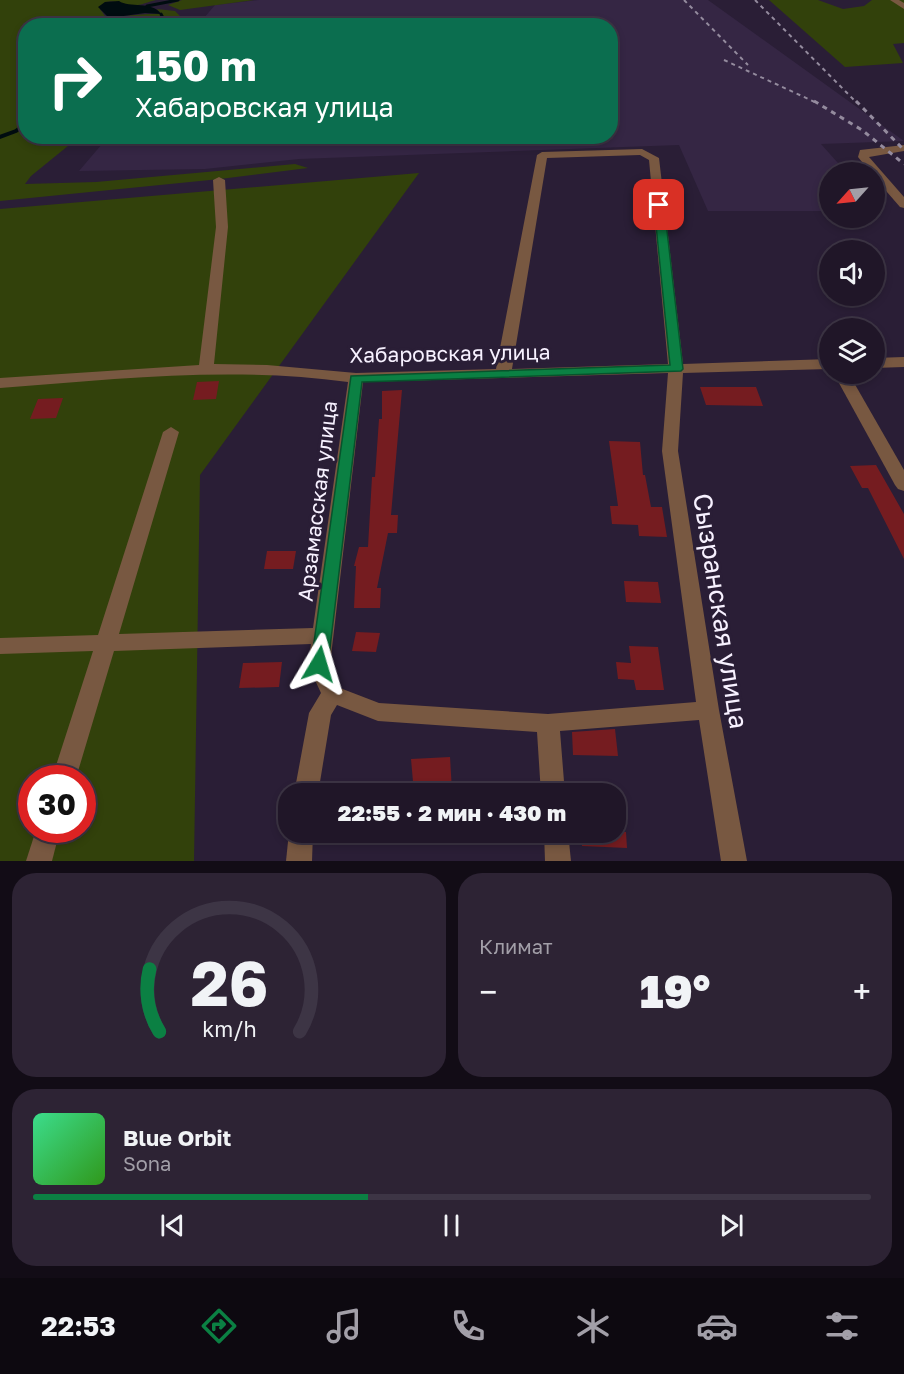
<!DOCTYPE html>
<html lang="ru">
<head>
<meta charset="utf-8">
<style>
  :root { --surface:#201628; --page:#2d2334; --text:#f1f3f6; --muted:#a29fa8; --line:#3d3545; --accent:#0b8043 }
  body { margin:0; font-family:"Golos Text",sans-serif; background:var(--page); color:var(--text); height:100vh; display:flex; flex-direction:column; font-size:22px; white-space:nowrap }
  * { box-sizing:border-box; margin:0 }
  p { font-size:20px; color:var(--muted) }
  .icon { flex:none; width:33px; height:33px; fill:none; stroke:currentColor; stroke-width:2; stroke-linecap:round; stroke-linejoin:round }
  .map { position:relative; height:861px; overflow:hidden }
  .details { display:flex; flex-direction:column; gap:12px; padding:12px; background:#120c16; flex:1 }
  .details>* { flex:none }
  .hud { position:absolute; left:18px; top:18px; width:600px; height:126px; border-radius:24px; box-shadow:0 3px 9px #0003,0 0 0 2px var(--line); background:#0b6e4f; color:#fff; overflow:hidden }
  .needle { width:39px; rotate:243deg }
  .controls { position:absolute; left:819px; top:162px; display:grid; gap:12px }
  .controls a { display:grid; place-items:center; width:66px; height:66px; border-radius:50%; background:var(--surface); box-shadow:0 3px 9px #0003,0 0 0 2px var(--line); font-size:30px }
  .speed { position:absolute; left:18px; top:765px; display:flex; gap:12px; font-size:30px; font-weight:700; text-align:center }
  .speed>* { display:grid; place-content:center; width:78px; height:78px; border-radius:50%; background:var(--surface); box-shadow:0 3px 9px #0003,0 0 0 2px var(--line); line-height:1 }
  .speed .limit { border:9px solid #d22; background:#fff; color:#111 }
  .pin { position:absolute; display:grid; place-items:center; width:51px; height:51px; color:#fff; margin:-26px; border-radius:12px; box-shadow:0 3px 9px #0006 }
  .me { position:absolute; width:66px; margin:-33px; rotate:7deg; stroke-linejoin:round; filter:drop-shadow(0 0 4px #0008) }
  .turn { display:flex; align-items:center; gap:21px; height:126px; padding:0 18px; font-size:27px }
  .turn .icon { width:78px; height:78px; stroke-width:2.5 }
  .turn b { display:block; font-size:42px; line-height:51px }
  .big { font-size:45px; font-weight:800; line-height:1.1 }
  .details .tile { flex:1; display:flex; flex-direction:column; justify-content:center; gap:9px; min-width:0; padding:0 21px; border-radius:24px; background:var(--page) }
  .details .dial { align-items:center; gap:0 }
  .dial svg { height:156px; overflow:visible; fill:none; stroke:var(--line); stroke-width:7; stroke-linecap:round; text-anchor:middle }
  .dial text { fill:var(--text); stroke:none }
  .song { display:flex; align-items:center; gap:18px }
  .cover { width:72px; height:72px; border-radius:9px; background:linear-gradient(135deg,hsl(150 70% 55%),hsl(110 70% 35%)) }
  .played { height:6px; border-radius:3px; background:linear-gradient(90deg,var(--accent) 40%,var(--line) 40%) }
  .keys { display:flex; justify-content:space-around; direction:ltr }
  .heat { display:flex; justify-content:space-between; align-items:center; font-size:33px; direction:ltr }
  .details .tiles { flex:1; display:grid; gap:12px; grid-template-columns:1fr 1fr }
  .tile:last-child { grid-column:span 2 }
  .trip { position:absolute; left:278px; top:783px; width:348px; height:60px; border-radius:24px; background:var(--surface); box-shadow:0 3px 9px #0003,0 0 0 2px var(--line); font-weight:800; line-height:60px; text-align:center }
  .tab-bar { display:flex; height:96px; justify-content:space-around; align-items:center; background:#0d0910; color:var(--muted) }
  .tab-bar .icon { width:42px; height:42px }
  .tab-bar .on { color:var(--accent) }
  .tab-bar b { font-size:27px; color:var(--text) }
  .map>svg:first-child { display:block }
  .built { fill:#352644 }
  .green { fill:#32410b; fill-rule:evenodd }
  .water { fill:#000c10 }
  .lines { fill:none; stroke-linecap:round; stroke-linejoin:round }
  .stream-far1 { stroke:#000c10; stroke-width:3 }
  .stream { stroke:#000c10; stroke-width:4 }
  .building { fill:#751c20 }
  .minor { fill:#785841; fill-rule:evenodd }
  .tertiary { fill:#785841; fill-rule:evenodd }
  .rail-far1 { stroke:#948b9e; stroke-width:2; stroke-dasharray:4 4; stroke-linecap:butt }
  .rail { stroke:#948b9e; stroke-width:3; stroke-dasharray:5 5; stroke-linecap:butt }
  .route { fill:#0b8043; stroke:#07532c; stroke-width:1.5 }
  .labels { text-anchor:middle; dominant-baseline:central; stroke-width:6; stroke-linejoin:round; paint-order:stroke }
  .street-label { font-size:21px; fill:#f7f1ff; stroke:#2a1e36 }
  .near-street-label { font-size:26px; fill:#f7f1ff; stroke:#2a1e36 }
</style>
</head>
<body>
<div class="map">
<svg width="904" height="861" viewBox="0 0 904 861">
  <rect width="100%" height="100%" fill="#2a1e36"/>
  <!-- built -->
  <path class="built" d="M 259,0 L 708,0 L 904,141 L 821,144 L 846,172 L 830,172 L 829,211 L 708,211 L 679,145 L 299,159 L 205,169 L 79,171 L 108,137 L 610,136 L 610,26 L 198,25 L 215,5 Z"/>
  <!-- green -->
  <g class="green">
    <path d="M 0,0 L 156,0 C 147,2 138,7 130,5 C 119,4 116,0 105,2 L 100,9 L 105,16 C 124,18 142,13 161,14 L 157,9 L 175,11 L 185,21 L 181,26 L 26,26 L 26,136 L 79,137 L 31,176 L 25,184 L 96,182 L 295,164 L 308,168 L 220,179 L 0,201 Z"/>
    <path d="M 182,0 L 254,0 L 180,10 L 168,5 Z"/>
    <path d="M 769,0 L 818,0 L 843,9 L 864,6 L 872,0 L 904,0 L 904,43 L 893,44 L 903,63 L 845,67 Z"/>
    <path d="M 419,173 L 200,475 L 194,861 L 0,861 L 0,209 ZM 32,778 L 82,778 L 82,830 L 32,830 Z"/>
  </g>
  <!-- water -->
  <path class="water" d="M 119,1 C 129,8 153,1 161,14 L 145,13 L 109,18 L 98,7 L 105,2 Z"/>
  <g class="lines">
    <!-- stream-far1 -->
    <g class="stream-far1">
      <path d="M 147,6 L 178,0"/>
      <path d="M 144,26 L 163,24 L 165,22 L 161,14"/>
    </g>
    <!-- stream -->
    <path class="stream" d="M 0,137 L 16,131 L 26,123"/>
  </g>
  <!-- building -->
  <g class="building">
    <path d="M 219,381 L 216,399 L 193,400 L 197,382 Z"/>
    <path d="M 700,387 L 756,387 L 763,406 L 706,405 Z"/>
    <path d="M 402,390 L 391,515 L 398,515 L 397,533 L 388,533 L 377,588 L 381,588 L 380,608 L 354,608 L 356,566 L 354,566 L 359,547 L 368,547 L 372,477 L 375,477 L 379,419 L 382,419 L 382,391 Z"/>
    <path d="M 63,398 L 56,418 L 30,419 L 38,399 Z"/>
    <path d="M 609,441 L 640,442 L 643,475 L 645,475 L 651,507 L 662,507 L 667,537 L 639,536 L 638,525 L 612,524 L 610,506 L 618,506 Z"/>
    <path d="M 876,465 L 904,514 L 904,559 L 868,488 L 862,488 L 850,466 Z"/>
    <path d="M 267,551 L 296,551 L 293,569 L 264,569 Z"/>
    <path d="M 624,581 L 658,582 L 661,603 L 626,602 Z"/>
    <path d="M 356,632 L 380,633 L 376,652 L 352,651 Z"/>
    <path d="M 629,646 L 658,647 L 664,690 L 636,690 L 634,680 L 618,679 L 616,662 L 631,663 Z"/>
    <path d="M 282,662 L 279,687 L 239,688 L 243,663 Z"/>
    <path d="M 615,729 L 618,756 L 573,755 L 572,732 Z"/>
    <path d="M 450,757 L 452,791 L 414,793 L 411,759 Z"/>
    <path d="M 582,832 L 626,832 L 627,848 L 582,846 Z"/>
  </g>
  <g class="lines">
    <!-- minor -->
    <g class="minor">
      <path d="M 904,145 L 904,151 L 869,157 L 904,197 L 904,208 L 900,207 L 874,177 L 874,172 L 870,172 L 858,157 L 860,150 Z"/>
      <path d="M 642,149 L 659,158 L 683,364 L 830,359 L 830,369 L 683,373 L 678,451 L 719,710 L 747,861 L 721,861 L 699,720 L 560,731 L 565,794 L 541,794 L 537,732 L 378,721 L 337,705 L 331,715 L 318,794 L 294,794 L 309,713 L 321,693 L 308,665 L 311,644 L 114,651 L 76,778 L 52,778 L 93,651 L 0,654 L 0,638 L 98,635 L 163,432 L 171,427 L 179,432 L 119,634 L 313,628 L 348,382 C 232,366 116,379 0,388 L 0,378 L 199,365 L 216,227 L 213,180 L 219,177 L 225,180 L 228,227 L 214,364 L 267,365 L 356,373 L 496,369 L 537,155 L 542,152 ZM 640,155 L 649,160 L 668,364 L 512,369 L 547,158 ZM 668,373 L 662,451 L 696,702 L 548,714 L 379,703 L 340,688 L 330,665 L 363,382 Z"/>
      <path d="M 904,357 L 904,367 L 874,368 L 874,358 Z"/>
      <path d="M 834,374 L 849,374 L 904,470 L 904,491 L 898,489 L 895,485 Z"/>
      <path d="M 36,830 L 60,830 L 52,861 L 26,861 Z"/>
      <path d="M 289,832 L 313,832 L 312,861 L 286,861 Z"/>
      <path d="M 544,832 L 568,832 L 571,861 L 545,861 Z"/>
    </g>
    <!-- tertiary -->
    <path class="tertiary" d="M 890,0 L 899,0 L 904,3 L 904,9 Z"/>
    <!-- rail-far1 -->
    <g class="rail-far1">
      <path d="M 684,0 L 748,65"/>
      <path d="M 755,0 L 857,103"/>
      <path d="M 724,60 L 817,103"/>
    </g>
    <!-- rail -->
    <g class="rail">
      <path d="M 814,101 L 862,130 L 904,164"/>
      <path d="M 856,101 L 904,150"/>
    </g>
  </g>
  <!-- route -->
  <path class="route" d="M 659,202 L 664,205 L 683,369 L 681,371 L 362,382 L 328,664 L 326,669 L 319,671 L 313,669 L 311,664 L 351,376 L 670,365 L 654,205 Z"/>
  <g class="labels">
    <!-- street labels -->
    <g class="street-label">
      <text transform="translate(450 353) rotate(-1)">Хабаровская улица</text>
      <text transform="translate(317 501) rotate(-83)">Арзамасская улица</text>
    </g>
    <!-- near-street labels -->
    <g class="near-street-label">
      <text transform="translate(721 611) rotate(81)">Сызранская улица</text>
    </g>
  </g>
</svg>
<div class="controls">
<a><svg class="needle" viewBox="-14 -14 28 28"><path d="M0-13l5 13h-10z" fill="#e53935"/><path d="M0 13l5-13h-10z" fill="#a29fa8"/></svg></a>
<a><svg class="icon" aria-label="sound" viewBox="0 0 24 24"><path d="M4 9h4l5-4v14l-5-4H4zM17 9q2 3 0 6"/></svg></a>
<a><svg class="icon" aria-label="layers" viewBox="0 0 24 24"><path d="M12 4l9 5-9 5-9-5zM3 14l9 5 9-5"/></svg></a>
</div>
<div class="speed"><div class="limit">30</div></div>
<div class="pin" style="left:659px;top:205px;background:#d93025"><svg class="icon" aria-label="arrive" viewBox="0 0 24 24"><path d="M6 21V4h12l-3 4 3 4H6"/></svg></div>
<svg class="me" style="left:319px;top:664px" viewBox="-20 -20 40 40"><path d="M0-17L14 15 0 8-14 15z" fill="#0b8043" stroke="#fff" stroke-width="4"/></svg>
<div class="trip">22:55 · 2 мин · 430 m</div>
<div class="hud">
<div class="turn"><svg class="icon" aria-label="right" viewBox="0 0 24 24"><path d="M7 20v-9h11M14 6l5 5-5 5"/></svg><div><b>150 m</b>Хабаровская улица</div></div>
</div>
</div>
<section class="details">
<div class="tiles">
<div class="tile dial"><svg viewBox="0 0 100 80">
<path d="M14 69A42 42 0 1 1 86 69"/>
<path d="M14 69A42 42 0 0 1 9 37" stroke="#0b8043"/>
<text x="50" y="56" font-size="32" font-weight="700">26</text>
<text x="50" y="72" font-size="11">km/h</text>
</svg></div>
<div class="tile"><p>Климат</p>
<div class="heat"><a>−</a><b class="big">19°</b><a>+</a></div>
</div>
<div class="tile">
<div class="song"><i class="cover"></i><div><b>Blue Orbit</b><p>Sona</p></div></div>
<div class="played"></div>
<div class="keys"><svg class="icon" aria-label="previous" viewBox="0 0 24 24"><path d="M18 5L8 12l10 7zM5 5v14"/></svg><svg class="icon" aria-label="pause" viewBox="0 0 24 24"><path d="M8 5v14M16 5v14"/></svg><svg class="icon" aria-label="next" viewBox="0 0 24 24"><path d="M6 5l10 7-10 7zM19 5v14"/></svg></div>
</div>
</div>
</section>
<nav class="tab-bar">
<b>22:53</b>
<svg class="icon on" aria-label="directions" viewBox="0 0 24 24"><path d="M12 3l9 9-9 9-9-9zM9 14v-3h6M13 9l2 2-2 2"/></svg>
<svg class="icon" aria-label="music" viewBox="0 0 24 24"><path d="M9 18V5l10-2v13"/><circle cx="6" cy="18" r="3"/><circle cx="16" cy="16" r="3"/></svg>
<svg class="icon" aria-label="phone" viewBox="0 0 24 24"><path d="M5 4h4l2 5-3 2q2 4 5 5l2-3 5 2v4C11 20 4 13 5 4z"/></svg>
<svg class="icon" aria-label="climate" viewBox="0 0 24 24"><path d="M12 3v18M4 7l16 10M4 17L20 7"/></svg>
<svg class="icon" aria-label="car" viewBox="0 0 24 24"><path d="M5 17H2v-5l4-1 3-4h7l3 4 3 1v5h-3M9 17h6M6 11h13"/><circle cx="7" cy="17" r="2"/><circle cx="17" cy="17" r="2"/></svg>
<svg class="icon" aria-label="filters" viewBox="0 0 24 24"><path d="M4 7h16M4 17h16"/><circle cx="9" cy="7" r="2"/><circle cx="15" cy="17" r="2"/></svg>
</nav>
</body>
</html>
